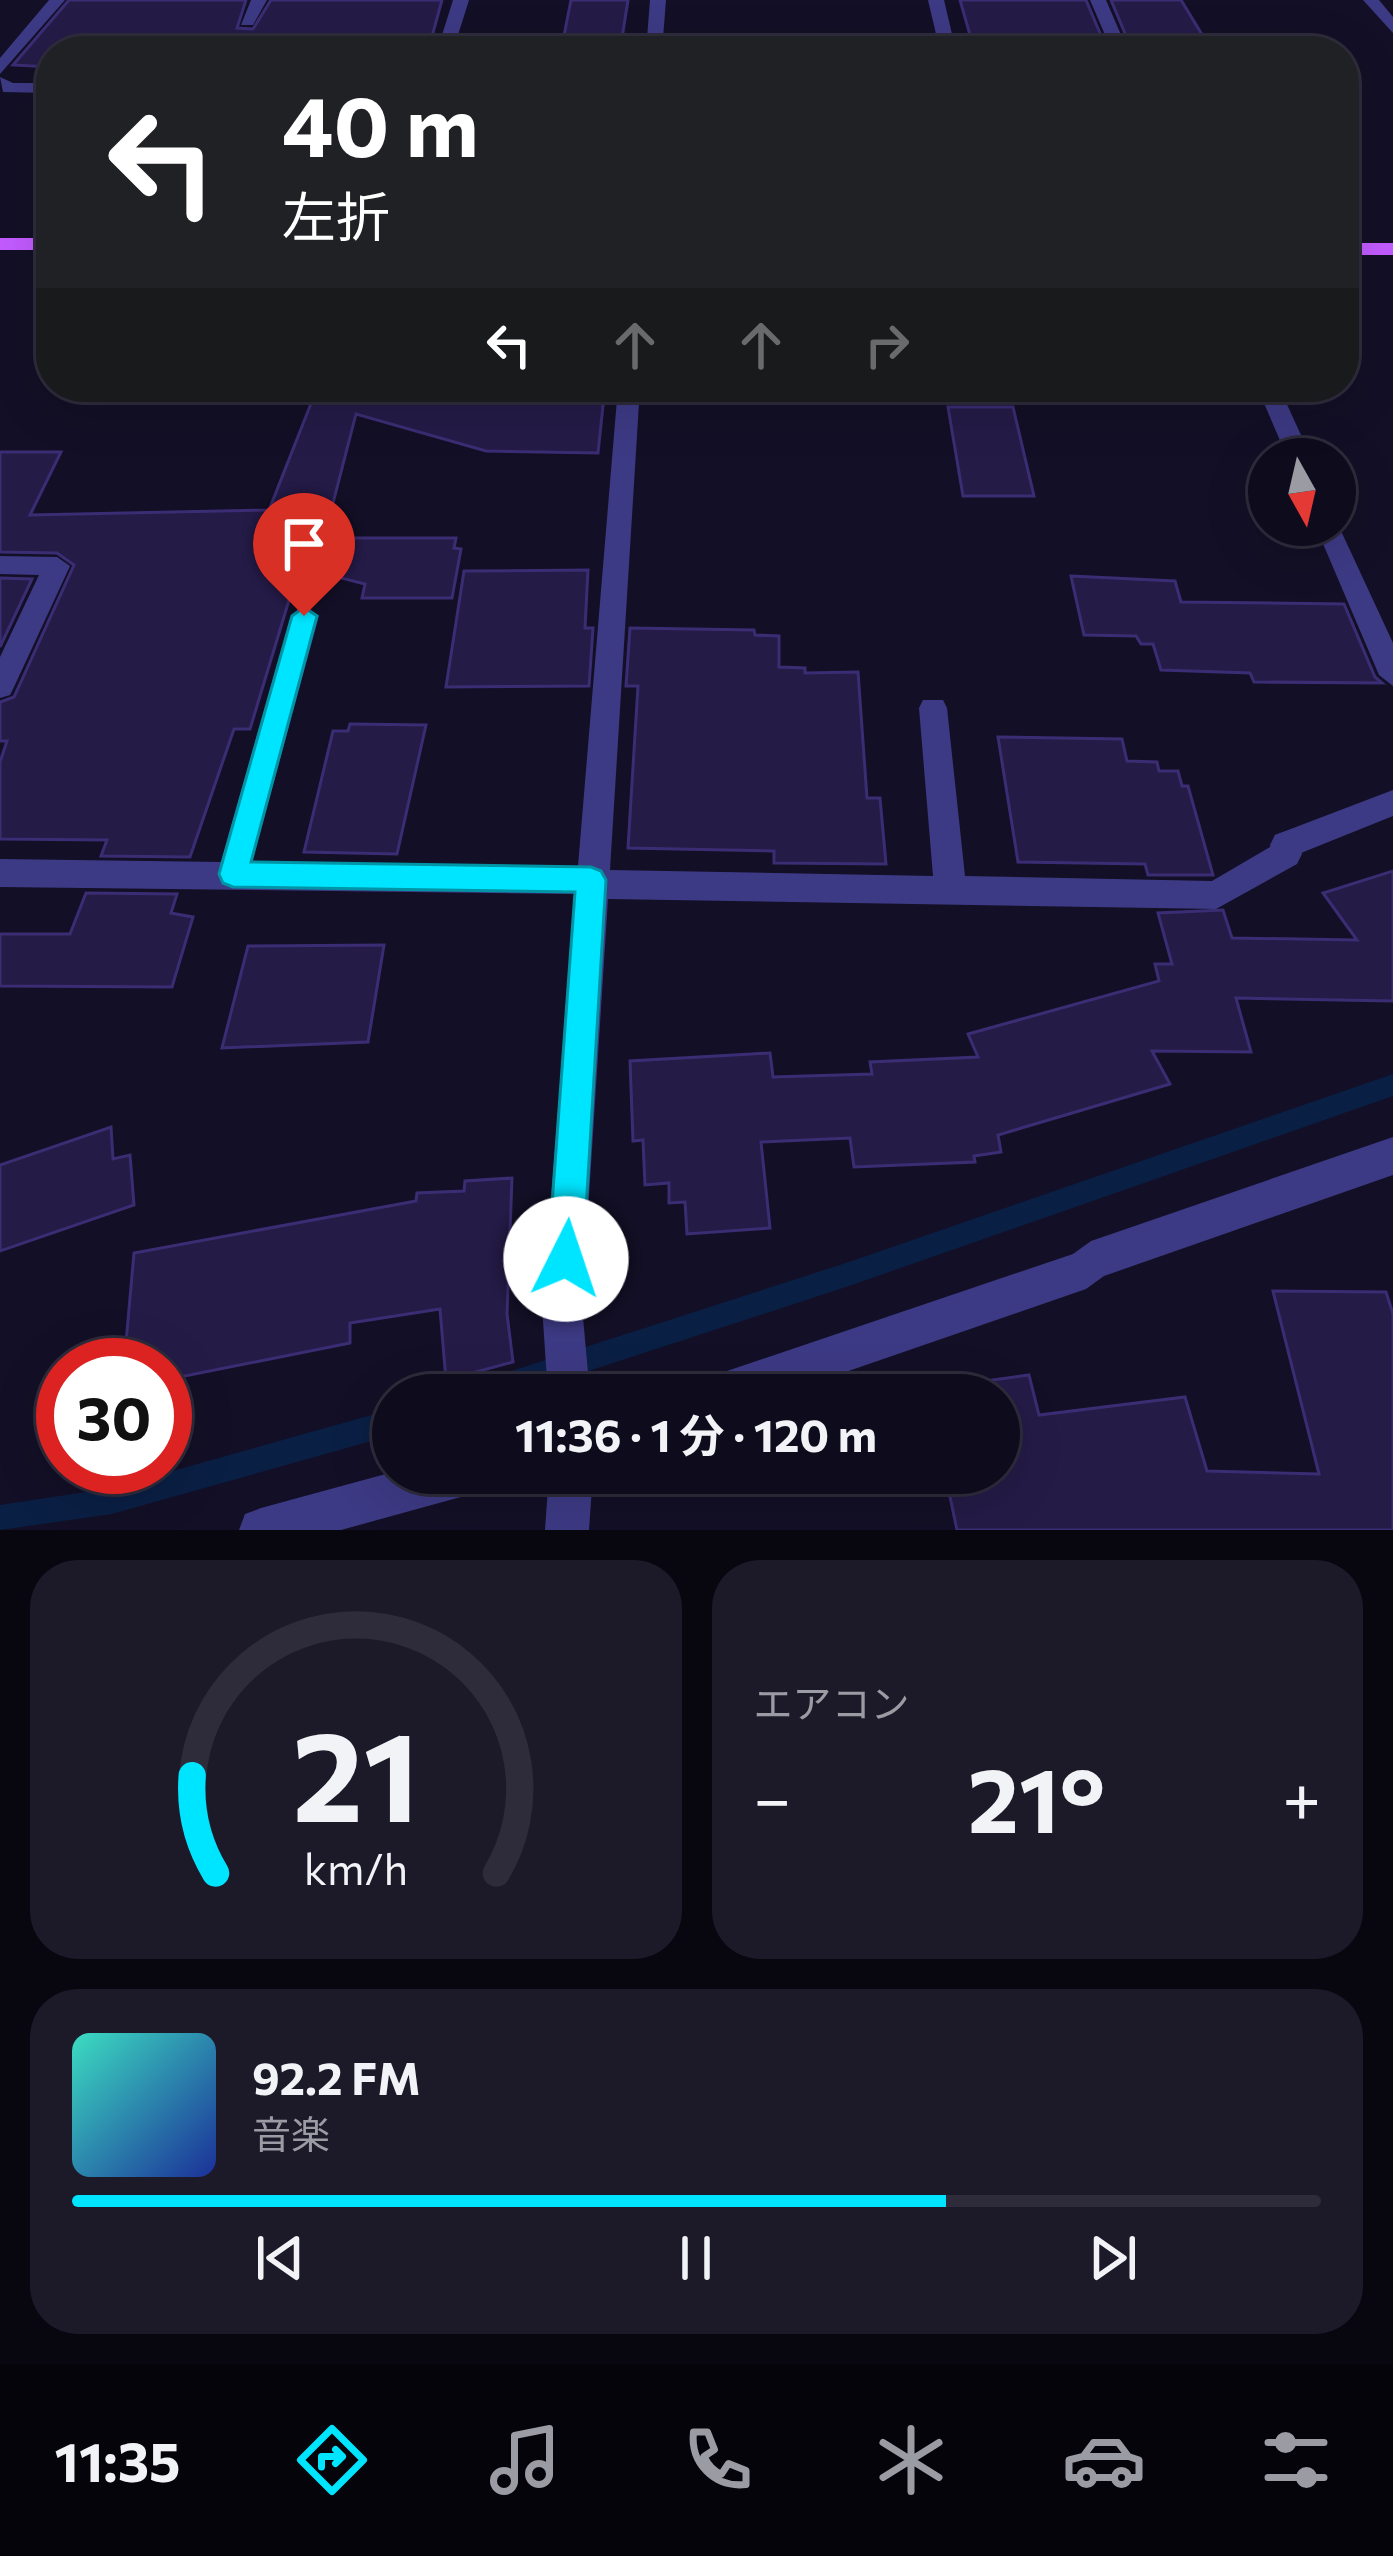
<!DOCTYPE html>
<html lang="ja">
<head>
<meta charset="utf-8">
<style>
  :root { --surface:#0e0b1c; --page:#1c1929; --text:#f1f3f6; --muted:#9b9ba3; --line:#2e2b3b; --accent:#00e5ff }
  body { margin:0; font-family:Commissioner,"Noto Sans JP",sans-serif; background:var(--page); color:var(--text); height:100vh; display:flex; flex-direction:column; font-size:45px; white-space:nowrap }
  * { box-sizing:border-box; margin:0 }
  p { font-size:39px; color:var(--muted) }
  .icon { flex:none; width:66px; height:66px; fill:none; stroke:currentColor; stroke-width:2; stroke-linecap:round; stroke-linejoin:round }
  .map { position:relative; height:1530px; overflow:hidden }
  .details { display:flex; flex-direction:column; gap:30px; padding:30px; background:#08060f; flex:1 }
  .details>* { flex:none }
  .hud { position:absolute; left:36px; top:36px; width:1323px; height:366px; border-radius:48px; box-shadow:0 12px 48px #0002,0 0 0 3px var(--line); background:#202124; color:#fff; overflow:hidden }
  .needle { width:78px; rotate:172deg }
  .buttons { position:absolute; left:1248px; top:438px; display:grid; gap:24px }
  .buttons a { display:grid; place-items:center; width:108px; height:108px; border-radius:50%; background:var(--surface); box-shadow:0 12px 48px #0002,0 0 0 3px var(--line); font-size:60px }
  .speed { position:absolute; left:36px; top:1338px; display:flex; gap:24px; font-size:60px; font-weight:700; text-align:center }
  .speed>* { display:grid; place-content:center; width:156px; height:156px; border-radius:50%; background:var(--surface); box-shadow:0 12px 48px #0002,0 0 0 3px var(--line); line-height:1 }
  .speed .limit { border:18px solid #d22; background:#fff; color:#111 }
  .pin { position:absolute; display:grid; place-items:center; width:102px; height:102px; color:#fff; margin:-123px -51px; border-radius:50% 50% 50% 0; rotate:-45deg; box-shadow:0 0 12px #0007 }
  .pin .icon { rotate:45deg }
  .me { position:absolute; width:132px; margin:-66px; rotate:4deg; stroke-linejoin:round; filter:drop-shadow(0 0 9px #0008) }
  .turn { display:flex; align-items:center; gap:42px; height:252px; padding:0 48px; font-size:54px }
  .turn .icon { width:156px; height:156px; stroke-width:2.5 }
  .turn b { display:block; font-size:84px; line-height:102px }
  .lanes { display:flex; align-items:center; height:114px; padding:0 48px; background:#0003; justify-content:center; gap:60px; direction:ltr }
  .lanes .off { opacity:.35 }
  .big { font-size:90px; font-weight:700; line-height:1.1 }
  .details .widget { flex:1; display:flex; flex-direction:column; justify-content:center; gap:18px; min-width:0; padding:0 42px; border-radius:48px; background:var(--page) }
  .details .dial { align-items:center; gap:0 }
  .dial svg { height:312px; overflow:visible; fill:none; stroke:var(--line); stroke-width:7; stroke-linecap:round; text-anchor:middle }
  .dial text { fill:var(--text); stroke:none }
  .song { display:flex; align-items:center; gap:36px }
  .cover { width:144px; height:144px; border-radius:18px; background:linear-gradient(135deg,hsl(170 70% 55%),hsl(230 70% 35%)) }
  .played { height:12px; border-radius:6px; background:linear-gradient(90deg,var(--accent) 70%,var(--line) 70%) }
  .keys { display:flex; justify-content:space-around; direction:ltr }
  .heat { display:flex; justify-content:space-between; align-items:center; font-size:66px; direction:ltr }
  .details .tiles { flex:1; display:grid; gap:30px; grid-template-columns:1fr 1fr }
  .widget:last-child { grid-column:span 2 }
  .trip { position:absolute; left:372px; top:1374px; width:648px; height:120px; border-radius:60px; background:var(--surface); box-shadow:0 12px 48px #0002,0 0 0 3px var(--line); font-weight:700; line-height:120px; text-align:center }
  .menu { display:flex; height:192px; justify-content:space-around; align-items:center; background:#06040b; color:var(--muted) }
  .menu .icon { width:84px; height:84px }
  .menu .active { color:var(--accent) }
  .menu b { font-size:54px; color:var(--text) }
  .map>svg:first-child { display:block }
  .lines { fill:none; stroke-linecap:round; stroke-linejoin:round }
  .stream { fill:#0a1f44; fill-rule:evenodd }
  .building { fill:#241b47; stroke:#3b2d73; stroke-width:3 }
  .lane { fill:#3d3a85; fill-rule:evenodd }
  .street { fill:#3d3a85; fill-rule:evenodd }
  .primary { fill:#c25bff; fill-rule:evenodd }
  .route { fill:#00e5ff; stroke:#0095a6; stroke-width:3 }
</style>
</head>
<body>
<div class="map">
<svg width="1393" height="1530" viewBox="0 0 1393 1530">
  <rect width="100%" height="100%" fill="#130f26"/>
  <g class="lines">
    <!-- stream -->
    <g class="stream">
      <path d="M 1393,1074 L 1393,1096 L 849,1286 L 515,1395 L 464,1395 L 468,1386 L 477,1382 L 849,1262 Z"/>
      <path d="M 393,1409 L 393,1435 L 112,1514 L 0,1530 L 0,1505 L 112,1488 Z"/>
    </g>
  </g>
  <!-- building -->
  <g class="building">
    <path d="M 69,0 L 246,0 L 237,28 L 253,29 L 271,0 L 442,0 L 428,51 L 51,51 L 51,67 L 13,65 Z"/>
    <path d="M 571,0 L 628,0 L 620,51 L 561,51 Z"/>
    <path d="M 960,0 L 1086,0 L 1107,50 L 974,49 Z"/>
    <path d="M 1111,0 L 1181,0 L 1212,51 L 1132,50 Z"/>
    <path d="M 312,387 L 605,387 L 598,453 L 486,451 L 356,414 L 324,538 L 456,538 L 454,548 L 461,549 L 452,598 L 362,598 L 365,584 L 299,567 L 250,729 L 234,729 L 190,857 L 101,856 L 107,840 L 0,839 L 0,762 L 7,741 L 0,741 L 0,702 L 14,697 L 74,565 L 57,553 L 0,552 L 0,452 L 61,452 L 30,515 L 269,510 L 312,401 Z"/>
    <path d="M 948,407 L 1013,407 L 1034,496 L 963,496 Z"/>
    <path d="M 588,570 L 585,628 L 593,628 L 589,686 L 446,687 L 464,571 Z"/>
    <path d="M 1071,576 L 1175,581 L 1181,602 L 1344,604 L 1375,677 L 1382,683 L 1254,682 L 1250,673 L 1161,670 L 1153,644 L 1141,644 L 1136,636 L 1084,635 Z"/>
    <path d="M 0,578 L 32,579 L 0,647 Z"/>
    <path d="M 630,628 L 754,630 L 755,635 L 779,636 L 779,667 L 805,668 L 805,673 L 858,672 L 867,798 L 880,798 L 886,864 L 774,863 L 774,851 L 628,848 L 638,686 L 626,686 Z"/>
    <path d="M 350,724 L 426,725 L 397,854 L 304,852 L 333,731 L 348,731 Z"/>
    <path d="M 998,737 L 1122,739 L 1127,761 L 1157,762 L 1159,771 L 1178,771 L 1182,786 L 1188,786 L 1213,875 L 1148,875 L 1145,864 L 1018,862 Z"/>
    <path d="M 1393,871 L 1393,1001 L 1236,998 L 1251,1052 L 1152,1051 L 1170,1084 L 998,1135 L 1001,1152 L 974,1156 L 975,1162 L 854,1167 L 850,1138 L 761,1142 L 770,1228 L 687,1234 L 685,1202 L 669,1203 L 669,1183 L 645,1185 L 643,1140 L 633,1141 L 630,1061 L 770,1053 L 773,1077 L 872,1074 L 870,1062 L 978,1057 L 968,1034 L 1159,981 L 1155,964 L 1172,964 L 1158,913 L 1223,910 L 1232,938 L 1357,940 L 1323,893 Z"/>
    <path d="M 86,893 L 177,894 L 171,913 L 193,917 L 172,987 L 0,986 L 0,934 L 70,934 Z"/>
    <path d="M 384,945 L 368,1042 L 222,1048 L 248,946 Z"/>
    <path d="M 111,1127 L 113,1159 L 130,1155 L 134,1205 L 0,1251 L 0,1165 Z"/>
    <path d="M 512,1178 L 507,1314 L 513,1362 L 446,1380 L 440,1309 L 350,1323 L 350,1343 L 165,1380 L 165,1365 L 124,1365 L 134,1253 L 416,1201 L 417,1193 L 464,1191 L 465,1181 Z"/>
    <path d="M 1273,1291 L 1386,1292 L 1393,1314 L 1393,1530 L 957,1530 L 945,1473 L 999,1473 L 999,1395 L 953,1395 L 973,1393 L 971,1383 L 1029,1375 L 1039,1415 L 1185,1397 L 1207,1471 L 1319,1474 Z"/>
  </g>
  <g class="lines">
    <!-- lane -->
    <path class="lane" d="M 1393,790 L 1393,816 L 1286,859 L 1275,855 L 1270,845 L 1275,835 Z"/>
    <!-- street -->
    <g class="street">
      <path d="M 49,0 L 65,0 L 0,74 L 0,58 Z"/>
      <path d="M 251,0 L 267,0 L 253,25 L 241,25 Z"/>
      <path d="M 453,0 L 469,0 L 453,51 L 437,51 Z"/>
      <path d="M 650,0 L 666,0 L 662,51 L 646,51 Z"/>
      <path d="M 928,0 L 944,0 L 956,51 L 940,51 Z"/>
      <path d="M 1090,0 L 1106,0 L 1128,51 L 1112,51 Z"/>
      <path d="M 1363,0 L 1379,0 L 1393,17 L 1393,33 Z"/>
      <path d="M 0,77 L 13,83 L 51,83 L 51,93 L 3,92 Z"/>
      <path d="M 618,387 L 640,387 L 610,870 L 933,876 L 919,708 L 923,700 L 943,700 L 947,708 L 965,876 L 1212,881 L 1270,847 L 1275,835 L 1286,831 L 1297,835 L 1302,854 L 1297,864 L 1216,909 L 608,899 L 582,1306 L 590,1395 L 548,1395 L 542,1306 L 576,894 L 0,887 L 0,859 L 221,862 L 291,616 L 305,606 L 319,616 L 252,862 L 578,866 Z"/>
      <path d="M 1257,387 L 1279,387 L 1312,459 L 1288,459 Z"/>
      <path d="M 1335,518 L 1393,643 L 1393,686 L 1379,675 L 1315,525 L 1335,525 Z"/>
      <path d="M 0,556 L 57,557 L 70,566 L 14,687 L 10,695 L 0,698 L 0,657 L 39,575 L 0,574 Z"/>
      <path d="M 1393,1137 L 1393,1175 L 1104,1276 L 1086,1289 L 779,1395 L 697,1395 L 703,1380 L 718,1374 L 1073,1254 L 1091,1241 Z"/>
      <path d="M 393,1472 L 490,1473 L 483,1488 L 468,1495 L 341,1530 L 239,1530 L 245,1514 L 261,1508 Z"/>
      <path d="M 549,1473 L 593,1473 L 589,1530 L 545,1530 Z"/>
    </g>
    <!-- primary -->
    <g class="primary">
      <rect x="0" y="238" width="51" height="12"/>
      <rect x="1344" y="243" width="49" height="12"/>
    </g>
  </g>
  <!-- route -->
  <path class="route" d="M 304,607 L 317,616 L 251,862 L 591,867 L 601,871 L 606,880 L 583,1259 L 578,1272 L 566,1277 L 553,1272 L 548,1259 L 575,892 L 233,887 L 223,883 L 219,874 L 292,616 Z"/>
</svg>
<div class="buttons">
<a><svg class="needle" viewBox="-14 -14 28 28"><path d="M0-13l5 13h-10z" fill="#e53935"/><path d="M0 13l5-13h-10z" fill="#9b9ba3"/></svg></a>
</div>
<div class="speed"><div class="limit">30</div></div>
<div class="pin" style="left:304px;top:616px;background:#d93025"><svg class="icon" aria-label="arrive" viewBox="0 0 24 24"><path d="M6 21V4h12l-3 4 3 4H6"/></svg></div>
<svg class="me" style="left:566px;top:1259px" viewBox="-20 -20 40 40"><circle r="19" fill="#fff"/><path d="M0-13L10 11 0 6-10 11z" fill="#00e5ff"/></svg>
<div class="trip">11:36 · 1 分 · 120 m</div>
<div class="hud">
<div class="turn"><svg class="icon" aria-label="left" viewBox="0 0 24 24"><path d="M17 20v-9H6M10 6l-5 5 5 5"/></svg><div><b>40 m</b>左折</div></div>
<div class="lanes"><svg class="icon" aria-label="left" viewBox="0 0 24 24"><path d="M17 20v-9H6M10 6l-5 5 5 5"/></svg><svg class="icon off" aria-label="ahead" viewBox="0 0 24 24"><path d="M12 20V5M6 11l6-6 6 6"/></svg><svg class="icon off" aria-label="ahead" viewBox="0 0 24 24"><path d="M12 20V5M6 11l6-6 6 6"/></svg><svg class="icon off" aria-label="right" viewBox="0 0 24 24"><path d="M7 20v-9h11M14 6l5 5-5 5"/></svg></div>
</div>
</div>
<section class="details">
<div class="tiles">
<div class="widget dial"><svg viewBox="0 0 100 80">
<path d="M14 69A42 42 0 1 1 86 69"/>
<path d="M14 69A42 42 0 0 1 8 44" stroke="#00e5ff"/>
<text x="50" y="56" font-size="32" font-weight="700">21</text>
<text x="50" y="72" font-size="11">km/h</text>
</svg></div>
<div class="widget"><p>エアコン</p>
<div class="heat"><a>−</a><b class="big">21°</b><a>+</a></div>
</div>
<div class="widget">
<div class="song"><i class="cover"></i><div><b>92.2 FM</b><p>音楽</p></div></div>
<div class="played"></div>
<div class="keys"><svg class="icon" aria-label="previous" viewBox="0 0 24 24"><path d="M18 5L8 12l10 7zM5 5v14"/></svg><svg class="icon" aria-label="pause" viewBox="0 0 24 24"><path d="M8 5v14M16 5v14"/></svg><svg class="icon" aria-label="next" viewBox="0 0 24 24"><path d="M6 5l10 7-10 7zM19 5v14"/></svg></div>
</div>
</div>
</section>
<nav class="menu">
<b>11:35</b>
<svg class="icon active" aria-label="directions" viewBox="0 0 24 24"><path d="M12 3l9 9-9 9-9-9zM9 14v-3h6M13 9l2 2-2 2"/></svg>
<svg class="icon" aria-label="music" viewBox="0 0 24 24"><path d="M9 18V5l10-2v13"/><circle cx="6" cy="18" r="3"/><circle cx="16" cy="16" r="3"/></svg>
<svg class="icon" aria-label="phone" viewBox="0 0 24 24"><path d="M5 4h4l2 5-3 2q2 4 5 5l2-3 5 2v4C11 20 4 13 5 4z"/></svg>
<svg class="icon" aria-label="climate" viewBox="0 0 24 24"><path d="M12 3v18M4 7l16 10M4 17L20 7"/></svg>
<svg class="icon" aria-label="car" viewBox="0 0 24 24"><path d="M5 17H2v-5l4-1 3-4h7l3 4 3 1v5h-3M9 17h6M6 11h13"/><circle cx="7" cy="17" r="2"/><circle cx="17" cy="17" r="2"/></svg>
<svg class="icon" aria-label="filters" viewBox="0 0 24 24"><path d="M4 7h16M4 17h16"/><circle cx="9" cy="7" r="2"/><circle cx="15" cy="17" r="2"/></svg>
</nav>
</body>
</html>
